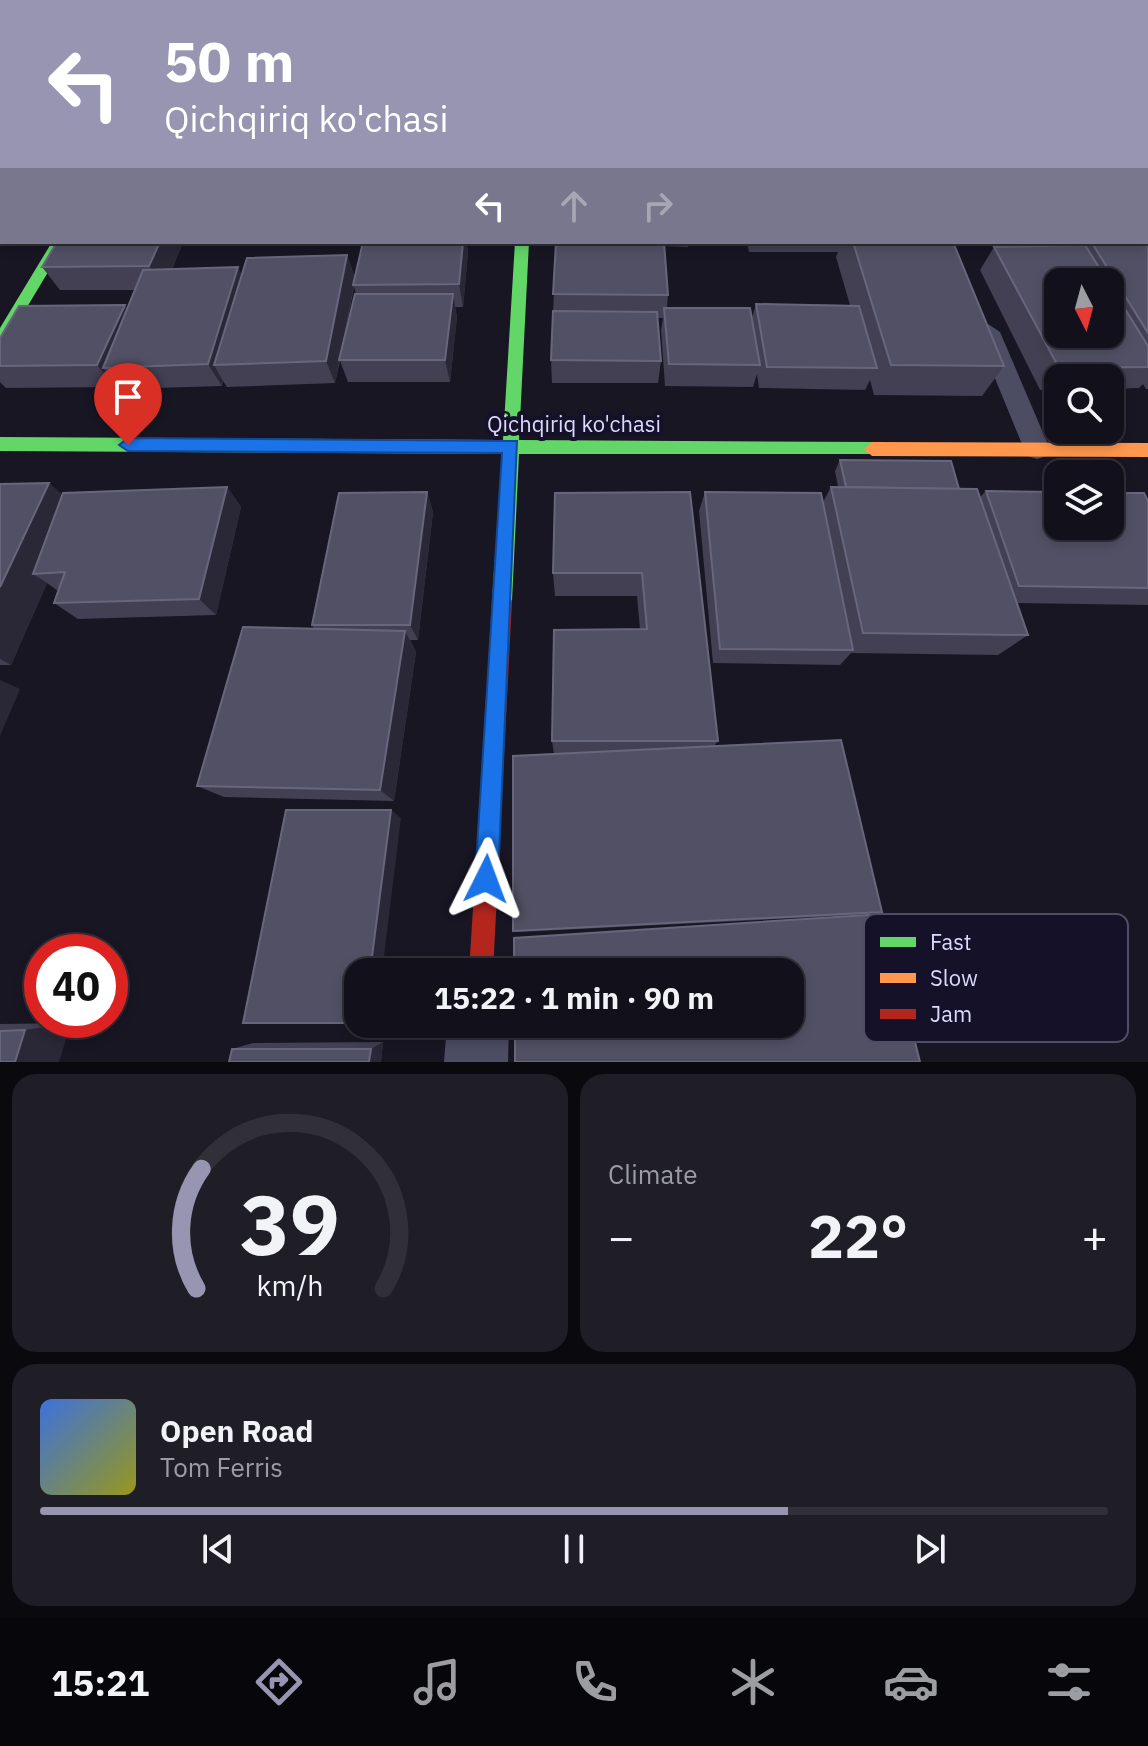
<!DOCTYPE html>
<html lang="en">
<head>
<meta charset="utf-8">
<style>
  :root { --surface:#12101a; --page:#1f1e27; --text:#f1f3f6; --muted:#9c9da2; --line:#313039; --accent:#9795b1 }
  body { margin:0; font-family:"IBM Plex Sans",sans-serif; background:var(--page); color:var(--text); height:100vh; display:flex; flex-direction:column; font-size:30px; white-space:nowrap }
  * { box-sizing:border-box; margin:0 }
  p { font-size:26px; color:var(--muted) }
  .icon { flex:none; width:44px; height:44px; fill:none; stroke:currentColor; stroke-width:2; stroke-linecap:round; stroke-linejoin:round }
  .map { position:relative; height:1062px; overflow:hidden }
  .drawer { display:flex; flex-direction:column; gap:12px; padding:12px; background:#0a090e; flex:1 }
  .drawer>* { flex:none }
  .guide { position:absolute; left:0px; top:0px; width:1148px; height:244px; box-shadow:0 4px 12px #0003,0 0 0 2px var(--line); background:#9795b1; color:#fff; overflow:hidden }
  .needle { width:52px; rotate:174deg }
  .buttons { position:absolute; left:1044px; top:268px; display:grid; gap:16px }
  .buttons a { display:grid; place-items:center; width:80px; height:80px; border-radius:16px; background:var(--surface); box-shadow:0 4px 12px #0003,0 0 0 2px var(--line); font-size:40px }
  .speed { position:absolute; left:24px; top:934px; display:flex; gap:16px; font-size:40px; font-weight:700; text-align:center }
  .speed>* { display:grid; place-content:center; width:104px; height:104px; border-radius:50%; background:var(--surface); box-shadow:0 4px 12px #0003,0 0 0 2px var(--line); line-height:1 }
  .speed .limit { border:12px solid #d22; background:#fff; color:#111 }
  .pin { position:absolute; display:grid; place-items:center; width:68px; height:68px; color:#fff; margin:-82px -34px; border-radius:50% 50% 50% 0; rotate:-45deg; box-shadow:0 0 8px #0007 }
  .pin .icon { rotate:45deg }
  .me { position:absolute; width:88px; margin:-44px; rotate:3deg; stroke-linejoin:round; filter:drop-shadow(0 0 6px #0008) }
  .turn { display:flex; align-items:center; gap:28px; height:168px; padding:0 32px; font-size:36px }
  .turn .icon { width:104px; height:104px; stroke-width:2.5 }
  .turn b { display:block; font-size:56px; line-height:68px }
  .lanes { display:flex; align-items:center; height:76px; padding:0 32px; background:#0003; justify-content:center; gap:40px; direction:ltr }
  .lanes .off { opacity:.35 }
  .big { font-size:60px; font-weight:700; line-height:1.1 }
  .drawer .tile { flex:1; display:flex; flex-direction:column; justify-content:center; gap:12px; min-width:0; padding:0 28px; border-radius:24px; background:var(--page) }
  .drawer .dial { align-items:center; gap:0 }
  .dial svg { height:208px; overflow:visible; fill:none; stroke:var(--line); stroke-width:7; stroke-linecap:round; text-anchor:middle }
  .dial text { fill:var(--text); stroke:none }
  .song { display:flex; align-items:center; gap:24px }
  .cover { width:96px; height:96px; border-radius:12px; background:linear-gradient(135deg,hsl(220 70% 55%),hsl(60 70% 35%)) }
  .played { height:8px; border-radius:4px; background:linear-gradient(90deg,var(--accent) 70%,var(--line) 70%) }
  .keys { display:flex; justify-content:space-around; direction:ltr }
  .heat { display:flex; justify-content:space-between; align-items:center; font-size:44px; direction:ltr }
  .drawer .tiles { flex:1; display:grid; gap:12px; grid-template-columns:1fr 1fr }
  .tile:last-child { grid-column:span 2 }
  .trip { position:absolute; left:344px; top:958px; width:460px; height:80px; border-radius:24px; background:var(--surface); box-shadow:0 4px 12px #0003,0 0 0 2px var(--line); font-weight:700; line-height:80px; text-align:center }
  .menu { display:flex; height:128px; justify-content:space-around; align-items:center; background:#07060a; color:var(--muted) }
  .menu .icon { width:56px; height:56px }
  .menu .on { color:var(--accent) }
  .menu b { font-size:36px; color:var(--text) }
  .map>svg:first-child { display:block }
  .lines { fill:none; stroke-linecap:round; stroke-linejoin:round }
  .lane { fill:#4c4c63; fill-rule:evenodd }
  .street { fill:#4c4c63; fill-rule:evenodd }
  .fast { fill:#63d668; fill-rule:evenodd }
  .slow { fill:#ff974d; fill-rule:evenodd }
  .jam { fill:#b3261e; fill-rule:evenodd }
  .wall { fill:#424052; fill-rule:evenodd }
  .shaded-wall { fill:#2a2837 }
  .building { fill:#525064; stroke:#68667c; stroke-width:2 }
  .route { fill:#1a73e8; stroke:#114b97; stroke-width:2 }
  .labels { text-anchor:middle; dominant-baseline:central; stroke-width:8; stroke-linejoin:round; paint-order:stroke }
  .street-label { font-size:22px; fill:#dcdafe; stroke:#141128 }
  .key { fill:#141128; stroke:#504d68; stroke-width:2 }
  .key-label { font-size:22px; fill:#dcdafe }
</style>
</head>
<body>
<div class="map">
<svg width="1148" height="1062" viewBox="0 0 1148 1062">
  <rect width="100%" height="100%" fill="#181623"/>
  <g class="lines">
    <!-- lane -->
    <path class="lane" d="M 988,324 L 1000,332 L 1050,449 L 1046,456 L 1037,459 L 1028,456 L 1024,449 L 976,332 Z"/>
    <!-- street -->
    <g class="street">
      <rect x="0" y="13" width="2" height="14"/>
      <path d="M 447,1024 L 509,1024 L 508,1062 L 444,1062 Z"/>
    </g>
    <!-- fast -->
    <g class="fast">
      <path d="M 52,242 L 66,242 L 5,344 L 0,345 L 0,328 Z"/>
      <path d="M 515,242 L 529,242 L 519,440 L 872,442 L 880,449 L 878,454 L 519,454 L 512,601 L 509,607 L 502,610 L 495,607 L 492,601 L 502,454 L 0,451 L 0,437 L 503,440 Z"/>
    </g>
    <!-- slow -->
    <path class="slow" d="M 872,442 L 1148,443 L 1148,457 L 872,456 L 864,449 Z"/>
    <!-- jam -->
    <path class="jam" d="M 502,592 L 509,595 L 512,601 L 493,972 L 469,972 L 492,601 L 495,595 Z"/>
  </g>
  <!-- wall -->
  <g class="wall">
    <path d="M 0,0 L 533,0 L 533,2 L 2,2 L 2,10 L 0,12 Z"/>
    <rect x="618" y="0" width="78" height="2"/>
    <path d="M 830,0 L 1148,0 L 1146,4 L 1146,2 L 830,2 Z"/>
    <rect x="0" y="21" width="2" height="48"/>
    <rect x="1146" y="26" width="2" height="117"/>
    <path d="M 1146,180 L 1148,180 L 1148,389 L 1146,389 L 1143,384 L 1139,388 L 1110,389 L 1110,378 L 1058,378 L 1058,390 L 1040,390 L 980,270 L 994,247 L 1034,246 L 1032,242 L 1146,242 ZM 1058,282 L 1110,282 L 1110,334 Z"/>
    <path d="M 57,242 L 183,242 L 172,269 L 242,275 L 347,255 L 355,278 L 363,242 L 469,242 L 469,245 L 467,245 L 468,253 L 463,307 L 455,307 L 457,317 L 450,382 L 348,382 L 340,361 L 335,383 L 227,387 L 223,381 L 222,386 L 120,389 L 116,384 L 115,387 L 6,388 L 0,382 L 0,338 L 125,305 L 127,308 L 135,290 L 60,290 L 42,267 ZM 354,287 L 356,294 L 341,355 Z"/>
    <path d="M 554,242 L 689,242 L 688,247 L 664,246 L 668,295 L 667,308 L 752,318 L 756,304 L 850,305 L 836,257 L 838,252 L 749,252 L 747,242 L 953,242 L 1004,366 L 982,396 L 874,395 L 870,380 L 865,390 L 759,388 L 757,374 L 753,387 L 665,386 L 661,330 L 663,318 L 657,318 L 661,361 L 658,383 L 552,383 L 551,360 L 556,246 L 554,246 Z"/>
    <path d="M 840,460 L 959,489 L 980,497 L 986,491 L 1148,501 L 1148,605 L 1017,603 L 1028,635 L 998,655 L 851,653 L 840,665 L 713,663 L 699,511 L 705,492 L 823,502 L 831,487 L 838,487 L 835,471 Z"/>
    <path d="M 49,483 L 62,495 L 227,487 L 241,507 L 216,615 L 78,619 L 54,603 L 58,591 L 47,583 L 11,665 L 0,665 L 0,484 Z"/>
    <path d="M 427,492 L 433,512 L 418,640 L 410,640 L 416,652 L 394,801 L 224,797 L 197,786 L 314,629 L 312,625 Z"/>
    <path d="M 690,492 L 718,741 L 714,746 L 882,912 L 858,915 L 518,932 L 513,931 L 554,754 L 552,741 L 640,629 L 637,596 L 555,596 L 553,573 Z"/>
    <path d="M 71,1023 L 0,1062 L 0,1024 Z"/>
    <path d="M 383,1042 L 381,1062 L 229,1062 L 232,1049 L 253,1043 Z"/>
  </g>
  <!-- shaded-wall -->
  <g class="shaded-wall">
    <path d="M 2,170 L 2,220 L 0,218 L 0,173 Z"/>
    <path d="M 160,242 L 183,242 L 163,289 L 149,266 Z"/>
    <path d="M 463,242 L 466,242 L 468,253 L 463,307 L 459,284 Z"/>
    <path d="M 347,255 L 355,279 L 335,383 L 326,361 Z"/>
    <path d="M 238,267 L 249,290 L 214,365 L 223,381 L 222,386 L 208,364 Z"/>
    <path d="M 453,294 L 457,317 L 450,382 L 445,360 Z"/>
    <path d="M 125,305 L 141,328 L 103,368 L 116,384 L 115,387 L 97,365 Z"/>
    <path d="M 49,483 L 79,510 L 33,574 L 47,583 L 11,665 L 0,659 L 0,587 Z"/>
    <path d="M 227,487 L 241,507 L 216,615 L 199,599 Z"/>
    <path d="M 427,492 L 433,512 L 418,640 L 410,625 Z"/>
    <path d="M 405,631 L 416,652 L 394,801 L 380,790 Z"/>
    <path d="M 0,680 L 20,689 L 0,736 Z"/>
    <path d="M 391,810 L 401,818 L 382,972 L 370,972 Z"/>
    <path d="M 71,1023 L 59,1062 L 15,1062 L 25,1030 Z"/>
    <path d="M 383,1042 L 381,1062 L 369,1062 L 371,1049 Z"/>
  </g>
  <!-- building -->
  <g class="building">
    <path d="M 0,0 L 60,0 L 59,1 L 0,2 Z"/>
    <path d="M 302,0 L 356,0 L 301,2 Z"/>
    <path d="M 356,0 L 493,0 L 493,2 L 355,2 Z"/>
    <path d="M 541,0 L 606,0 L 606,1 L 541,2 Z"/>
    <path d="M 708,0 L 761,0 L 762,2 L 708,2 Z"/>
    <path d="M 772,0 L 827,0 L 827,2 L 773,2 Z"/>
    <path d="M 929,0 L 985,0 L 987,2 L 930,2 Z"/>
    <path d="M 0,21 L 2,21 L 2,45 L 0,46 Z"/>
    <rect x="1146" y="26" width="2" height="44"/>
    <rect x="0" y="70" width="2" height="30"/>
    <rect x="1146" y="75" width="2" height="44"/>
    <rect x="0" y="104" width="2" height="43"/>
    <path d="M 0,153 L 2,153 L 2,170 L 0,173 Z"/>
    <rect x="1146" y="180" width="2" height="43"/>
    <path d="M 57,242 L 160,242 L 149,266 L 42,267 Z"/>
    <path d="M 363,242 L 463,242 L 459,284 L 353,285 Z"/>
    <path d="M 556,242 L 664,242 L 668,295 L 553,294 Z"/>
    <path d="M 853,242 L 953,242 L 1004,366 L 891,365 Z"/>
    <path d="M 1092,243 L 1148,243 L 1148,333 Z"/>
    <path d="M 1085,245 L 1108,282 L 1058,282 L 1058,334 L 1110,334 L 1110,285 L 1148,346 L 1148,367 L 1059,368 L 994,247 Z"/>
    <path d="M 347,255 L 326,361 L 214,365 L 247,258 Z"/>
    <path d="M 238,267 L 208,364 L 103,368 L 143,270 Z"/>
    <path d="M 355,294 L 453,294 L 445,360 L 339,360 Z"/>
    <path d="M 756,304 L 859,306 L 877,368 L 767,367 Z"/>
    <path d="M 125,305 L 97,365 L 0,366 L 0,338 L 19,306 Z"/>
    <path d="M 664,308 L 750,308 L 760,365 L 669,364 Z"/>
    <path d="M 553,311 L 657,312 L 661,361 L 551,360 Z"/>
    <path d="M 840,460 L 951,461 L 959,489 L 846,487 Z"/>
    <path d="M 49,483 L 0,587 L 0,484 Z"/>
    <path d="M 227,487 L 199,599 L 54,603 L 65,572 L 33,574 L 63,493 Z"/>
    <path d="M 831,487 L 977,489 L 1028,635 L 863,633 Z"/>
    <path d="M 986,491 L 1058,492 L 1058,526 L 1110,526 L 1110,493 L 1144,493 L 1148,501 L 1148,588 L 1019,586 Z"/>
    <path d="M 427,492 L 410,625 L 312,625 L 339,493 Z"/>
    <path d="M 690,492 L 718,741 L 552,741 L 554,630 L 647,629 L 642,573 L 553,573 L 555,493 Z"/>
    <path d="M 705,492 L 821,493 L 853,650 L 720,649 Z"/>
    <path d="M 243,627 L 405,631 L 380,790 L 197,786 Z"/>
    <path d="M 841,740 L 882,912 L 513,931 L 513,756 Z"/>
    <path d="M 286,810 L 391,810 L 370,972 L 358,972 L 358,1023 L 243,1023 Z"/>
    <path d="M 883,914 L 920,1062 L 515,1062 L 515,1024 L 790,1024 L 790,972 L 514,972 L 514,938 Z"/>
    <path d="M 25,1030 L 15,1062 L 0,1062 L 0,1031 Z"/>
    <path d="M 232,1049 L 371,1049 L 369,1062 L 229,1062 Z"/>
  </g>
  <!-- route -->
  <path class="route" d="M 128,438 L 517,441 L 498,879 L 495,888 L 486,891 L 478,888 L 475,879 L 502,453 L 128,451 L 119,445 Z"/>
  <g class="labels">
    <!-- street labels -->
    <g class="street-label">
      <text x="574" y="423">Qichqiriq ko'chasi</text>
    </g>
  </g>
  <!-- legend -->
  <rect x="864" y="914" width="264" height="128" rx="12" class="key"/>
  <rect x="880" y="937" width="36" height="10" fill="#63d668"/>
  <rect x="880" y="973" width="36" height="10" fill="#ff974d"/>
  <rect x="880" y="1009" width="36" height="10" fill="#b3261e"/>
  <g class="key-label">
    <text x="930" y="950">Fast</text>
    <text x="930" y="986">Slow</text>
    <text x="930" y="1022">Jam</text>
  </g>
</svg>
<div class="buttons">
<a><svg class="needle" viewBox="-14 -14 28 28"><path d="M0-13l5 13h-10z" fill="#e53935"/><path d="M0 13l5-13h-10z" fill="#9c9da2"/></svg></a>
<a><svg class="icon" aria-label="search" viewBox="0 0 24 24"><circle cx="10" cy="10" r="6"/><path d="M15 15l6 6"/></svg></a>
<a><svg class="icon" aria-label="layers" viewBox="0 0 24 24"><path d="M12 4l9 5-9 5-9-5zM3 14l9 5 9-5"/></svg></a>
</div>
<div class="speed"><div class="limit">40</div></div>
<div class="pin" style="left:128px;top:445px;background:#d93025"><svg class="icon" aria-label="arrive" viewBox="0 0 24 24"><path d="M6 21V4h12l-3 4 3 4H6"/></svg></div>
<svg class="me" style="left:486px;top:879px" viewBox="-20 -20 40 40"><path d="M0-17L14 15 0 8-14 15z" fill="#1a73e8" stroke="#fff" stroke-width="4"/></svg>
<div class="trip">15:22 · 1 min · 90 m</div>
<div class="guide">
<div class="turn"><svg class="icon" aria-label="left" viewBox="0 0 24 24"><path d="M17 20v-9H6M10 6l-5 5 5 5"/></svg><div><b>50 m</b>Qichqiriq ko'chasi</div></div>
<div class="lanes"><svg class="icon" aria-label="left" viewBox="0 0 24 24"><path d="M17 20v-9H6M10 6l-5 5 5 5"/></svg><svg class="icon off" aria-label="ahead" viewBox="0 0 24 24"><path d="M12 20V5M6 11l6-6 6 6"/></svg><svg class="icon off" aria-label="right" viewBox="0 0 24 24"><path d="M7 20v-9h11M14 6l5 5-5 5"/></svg></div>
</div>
</div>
<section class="drawer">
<div class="tiles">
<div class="tile dial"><svg viewBox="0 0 100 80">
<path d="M14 69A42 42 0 1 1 86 69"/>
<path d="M14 69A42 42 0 0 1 16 23" stroke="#9795b1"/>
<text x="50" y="56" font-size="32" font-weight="700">39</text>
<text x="50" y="72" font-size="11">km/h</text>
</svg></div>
<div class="tile"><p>Climate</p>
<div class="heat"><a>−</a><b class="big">22°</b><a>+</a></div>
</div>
<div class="tile">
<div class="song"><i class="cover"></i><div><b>Open Road</b><p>Tom Ferris</p></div></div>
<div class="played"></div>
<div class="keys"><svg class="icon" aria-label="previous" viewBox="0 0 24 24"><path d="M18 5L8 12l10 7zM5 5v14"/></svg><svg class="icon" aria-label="pause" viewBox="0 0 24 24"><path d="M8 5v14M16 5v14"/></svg><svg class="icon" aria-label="next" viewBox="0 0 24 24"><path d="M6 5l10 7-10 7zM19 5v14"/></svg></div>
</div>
</div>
</section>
<nav class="menu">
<b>15:21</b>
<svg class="icon on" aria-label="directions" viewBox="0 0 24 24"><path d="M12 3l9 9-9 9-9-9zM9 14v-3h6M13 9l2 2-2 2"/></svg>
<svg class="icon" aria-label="music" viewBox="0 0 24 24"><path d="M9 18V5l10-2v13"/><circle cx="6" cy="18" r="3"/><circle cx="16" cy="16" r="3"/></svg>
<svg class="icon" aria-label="phone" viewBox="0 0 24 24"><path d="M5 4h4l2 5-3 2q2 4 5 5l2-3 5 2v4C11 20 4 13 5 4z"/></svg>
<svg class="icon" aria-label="climate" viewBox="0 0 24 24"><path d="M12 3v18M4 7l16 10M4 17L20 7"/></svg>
<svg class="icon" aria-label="car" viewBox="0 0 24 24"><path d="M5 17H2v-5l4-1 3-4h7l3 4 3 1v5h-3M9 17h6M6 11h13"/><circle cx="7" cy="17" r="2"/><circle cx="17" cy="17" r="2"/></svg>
<svg class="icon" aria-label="filters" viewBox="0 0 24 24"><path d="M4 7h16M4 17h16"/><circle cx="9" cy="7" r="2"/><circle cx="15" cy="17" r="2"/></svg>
</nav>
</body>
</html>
